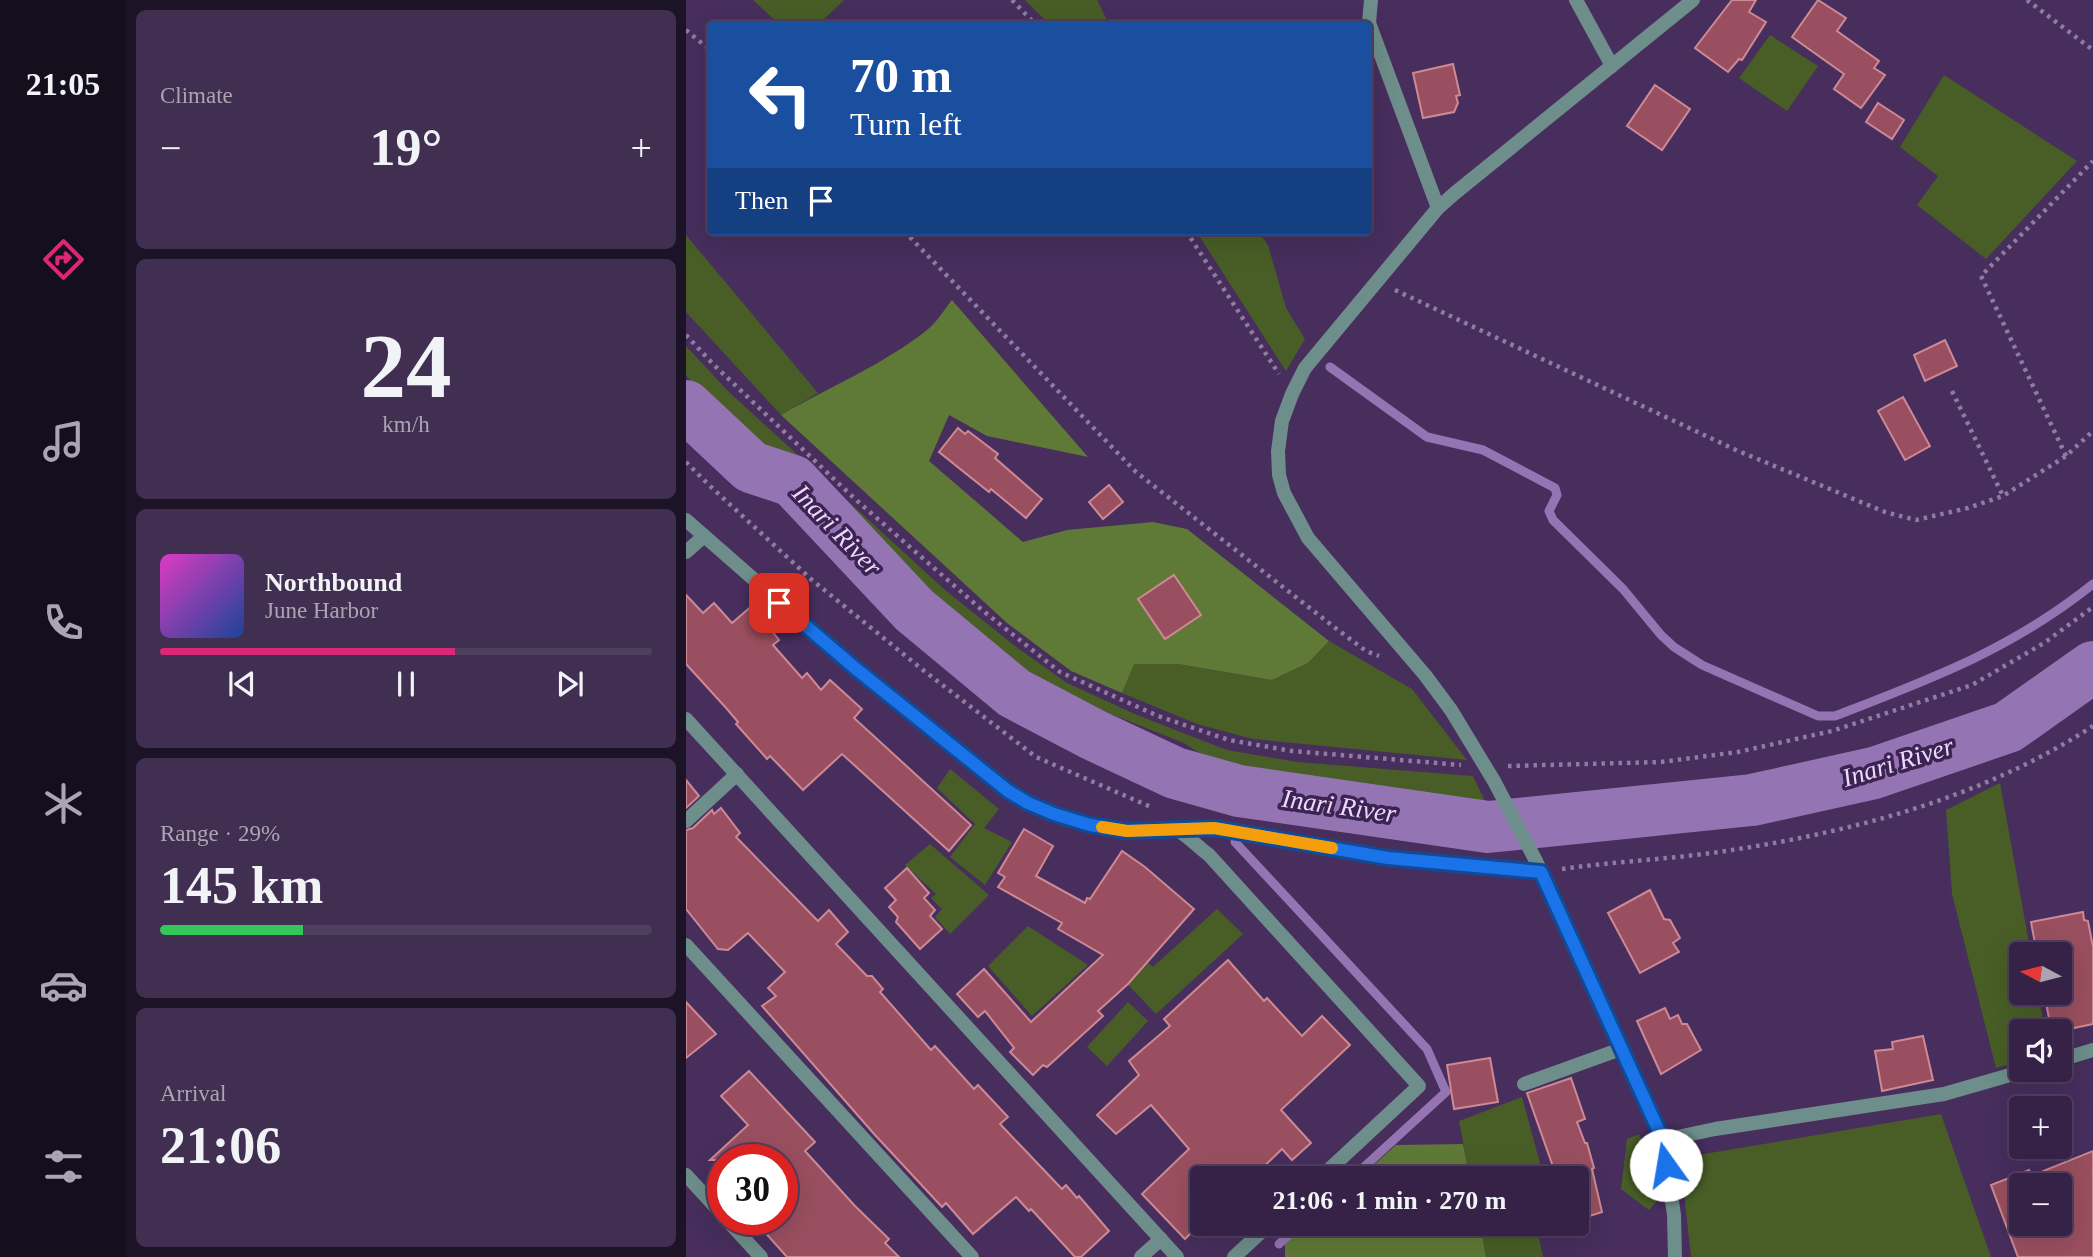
<!DOCTYPE html>
<html lang="en">
<head>
<meta charset="utf-8">
<style>
  :root { --surface:#352246; --page:#402f51; --text:#f1f3f6; --muted:#aaa4b3; --line:#4f3f5f; --accent:#db2777 }
  body { margin:0; font-family:Georgia,serif; background:var(--page); color:var(--text); height:100vh; display:flex; flex-direction:column; font-size:26px; white-space:nowrap }
  * { box-sizing:border-box; margin:0 }
  p { font-size:23px; color:var(--muted) }
  .icon { flex:none; width:38px; height:38px; fill:none; stroke:currentColor; stroke-width:2; stroke-linecap:round; stroke-linejoin:round }
  .map { position:relative; flex:1; overflow:hidden }
  .sheet { display:flex; flex-direction:column; gap:10px; padding:10px; background:#1d1326; width:560px }
  .sheet>* { flex:none }
  .guide { position:absolute; left:21px; top:21px; width:665px; height:214px; border-radius:7px; box-shadow:0 7px 28px #0002,0 0 0 2px var(--line); background:#1a4fa0; color:#fff; overflow:hidden }
  .needle { width:46px; rotate:277deg }
  .fabs { position:absolute; left:1323px; top:942px; display:grid; gap:14px }
  .fabs a { display:grid; place-items:center; width:63px; height:63px; border-radius:7px; background:var(--surface); box-shadow:0 7px 28px #0002,0 0 0 2px var(--line); font-size:35px }
  .speed { position:absolute; left:21px; top:1144px; display:flex; gap:14px; font-size:35px; font-weight:700; text-align:center }
  .speed>* { display:grid; place-content:center; width:91px; height:91px; border-radius:50%; background:var(--surface); box-shadow:0 7px 28px #0002,0 0 0 2px var(--line); line-height:1 }
  .speed .limit { border:10px solid #d22; background:#fff; color:#111 }
  .pin { position:absolute; display:grid; place-items:center; width:60px; height:60px; color:#fff; margin:-30px; border-radius:14px; box-shadow:0 4px 10px #0006 }
  .me { position:absolute; width:77px; margin:-38px; rotate:347deg; stroke-linejoin:round; filter:drop-shadow(0 0 5px #0008) }
  .turn { display:flex; align-items:center; gap:24px; height:147px; padding:0 28px; font-size:32px }
  .turn .icon { width:91px; height:91px; stroke-width:2.5 }
  .turn b { display:block; font-size:49px; line-height:60px }
  .then { display:flex; align-items:center; height:66px; padding:0 28px; background:#0003; gap:14px; font-size:26px }
  .big { font-size:52px; font-weight:700; line-height:1.1 }
  .sheet .tile { flex:1; display:flex; flex-direction:column; justify-content:center; gap:10px; min-width:0; padding:0 24px; border-radius:10px; background:var(--page) }
  .sheet .dial { align-items:center; gap:0 }
  .dial b { font-size:91px; line-height:1 }
  .song { display:flex; align-items:center; gap:21px }
  .cover { width:84px; height:84px; border-radius:10px; background:linear-gradient(135deg,hsl(310 70% 55%),hsl(220 70% 35%)) }
  .played { height:7px; border-radius:4px; background:linear-gradient(90deg,var(--accent) 60%,var(--line) 60%) }
  .keys { display:flex; justify-content:space-around; direction:ltr }
  .heat { display:flex; justify-content:space-between; align-items:center; font-size:38px; direction:ltr }
  .charge { height:10px; border-radius:5px; background:linear-gradient(90deg,#34c759 29%,var(--line) 0) }
  .trip { position:absolute; left:504px; top:1166px; width:399px; height:70px; border-radius:7px; background:var(--surface); box-shadow:0 7px 28px #0002,0 0 0 2px var(--line); font-weight:700; line-height:70px; text-align:center }
  main { display:flex; flex:1; min-height:0 }
  .tab-bar { display:flex; flex-direction:column; width:126px; justify-content:space-around; align-items:center; background:#150e1c; color:var(--muted) }
  .tab-bar .icon { width:49px; height:49px }
  .tab-bar .current { color:var(--accent) }
  .tab-bar b { font-size:32px; color:var(--text) }
  .map>svg:first-child { display:block }
  .green { fill:#485e26 }
  .forest { fill:#5f7936 }
  .lines { fill:none; stroke-linecap:round; stroke-linejoin:round }
  .stream { stroke:#9574b3; stroke-width:9 }
  .river { stroke:#9574b3; stroke-width:52 }
  .building { fill:#994f5f; stroke:#cd8996; stroke-width:2; fill-rule:evenodd }
  .path { stroke:#907ca3; stroke-width:4.5; stroke-dasharray:3.5 5; stroke-linecap:butt }
  .service { stroke:#6d8e8a; stroke-width:12 }
  .minor { stroke:#6d8e8a; stroke-width:14 }
  .tertiary { stroke:#6d8e8a; stroke-width:14 }
  .route-casing { stroke:#114b97; stroke-width:18 }
  .route { stroke:#1a73e8; stroke-width:12 }
  .slow { stroke:#f59e0b; stroke-width:12 }
  .labels { text-anchor:middle; dominant-baseline:central; stroke-width:7; stroke-linejoin:round; paint-order:stroke }
  .water-label { font-size:26px; font-style:italic; fill:#ebdafe; stroke:#3c2352 }
</style>
</head>
<body>
<main>
<nav class="tab-bar">
<b>21:05</b>
<svg class="icon current" aria-label="directions" viewBox="0 0 24 24"><path d="M12 3l9 9-9 9-9-9zM9 14v-3h6M13 9l2 2-2 2"/></svg>
<svg class="icon" aria-label="music" viewBox="0 0 24 24"><path d="M9 18V5l10-2v13"/><circle cx="6" cy="18" r="3"/><circle cx="16" cy="16" r="3"/></svg>
<svg class="icon" aria-label="phone" viewBox="0 0 24 24"><path d="M5 4h4l2 5-3 2q2 4 5 5l2-3 5 2v4C11 20 4 13 5 4z"/></svg>
<svg class="icon" aria-label="climate" viewBox="0 0 24 24"><path d="M12 3v18M4 7l16 10M4 17L20 7"/></svg>
<svg class="icon" aria-label="car" viewBox="0 0 24 24"><path d="M5 17H2v-5l4-1 3-4h7l3 4 3 1v5h-3M9 17h6M6 11h13"/><circle cx="7" cy="17" r="2"/><circle cx="17" cy="17" r="2"/></svg>
<svg class="icon" aria-label="filters" viewBox="0 0 24 24"><path d="M4 7h16M4 17h16"/><circle cx="9" cy="7" r="2"/><circle cx="15" cy="17" r="2"/></svg>
</nav>
<section class="sheet">
<div class="tile"><p>Climate</p>
<div class="heat"><a>−</a><b class="big">19°</b><a>+</a></div>
</div>
<div class="tile dial"><b>24</b><p>km/h</p></div>
<div class="tile">
<div class="song"><i class="cover"></i><div><b>Northbound</b><p>June Harbor</p></div></div>
<div class="played"></div>
<div class="keys"><svg class="icon" aria-label="previous" viewBox="0 0 24 24"><path d="M18 5L8 12l10 7zM5 5v14"/></svg><svg class="icon" aria-label="pause" viewBox="0 0 24 24"><path d="M8 5v14M16 5v14"/></svg><svg class="icon" aria-label="next" viewBox="0 0 24 24"><path d="M6 5l10 7-10 7zM19 5v14"/></svg></div>
</div>
<div class="tile"><p>Range · 29%</p><b class="big">145 km</b><div class="charge"></div></div>
<div class="tile"><p>Arrival</p><b class="big">21:06</b></div>
</section>
<div class="map">
<svg width="1407" height="1257" viewBox="0 0 1407 1257">
  <rect width="100%" height="100%" fill="#472e5d"/>
  <!-- green -->
  <g class="green">
    <path d="M 67,0 L 158,0 L 133,24 L 93,24 Z"/>
    <path d="M 339,0 L 411,0 L 423,24 L 363,24 Z"/>
    <path d="M 1084,35 L 1132,66 L 1101,111 L 1053,78 Z"/>
    <path d="M 1258,75 L 1391,161 L 1300,259 L 1231,205 L 1252,176 L 1214,147 Z"/>
    <path d="M 510,231 L 572,231 L 582,245 L 600,308 L 619,339 L 600,371 Z"/>
    <path d="M 0,235 L 132,393 L 95,415 L 0,312 Z"/>
    <path d="M 0,346 L 43,392 L 259,590 L 329,646 L 381,683 L 451,715 L 541,750 L 611,762 L 787,776 L 808,820 L 801,822 L 547,775 L 498,743 L 387,699 L 334,667 L 255,600 L 123,478 L 34,418 L 0,375 Z"/>
    <path d="M 643,641 L 726,689 L 781,760 L 567,739 L 511,724 L 436,693 L 447,664 L 492,664 L 586,680 L 622,663 Z"/>
    <path d="M 264,769 L 313,809 L 298,828 L 326,842 L 299,885 L 264,857 L 289,824 L 251,788 Z"/>
    <path d="M 1314,783 L 1345,954 L 1335,954 L 1335,992 L 1352,992 L 1359,1031 L 1335,1031 L 1335,1061 L 1310,1068 L 1266,894 L 1260,810 Z"/>
    <path d="M 244,844 L 303,895 L 264,934 L 249,917 L 256,909 L 245,898 L 250,894 L 219,865 Z"/>
    <path d="M 531,909 L 557,934 L 470,1014 L 426,968 L 445,947 L 467,967 Z"/>
    <path d="M 342,926 L 402,965 L 346,1016 L 302,966 Z"/>
    <path d="M 442,1002 L 462,1021 L 421,1066 L 401,1047 Z"/>
    <path d="M 836,1097 L 858,1178 L 784,1178 L 773,1121 Z"/>
    <path d="M 1255,1114 L 1305,1257 L 1005,1257 L 994,1158 Z"/>
    <path d="M 953,1134 L 963,1155 L 971,1201 L 963,1210 L 935,1189 L 941,1139 Z"/>
    <path d="M 794,1223 L 850,1223 L 857,1257 L 800,1257 Z"/>
  </g>
  <!-- forest -->
  <g class="forest">
    <path d="M 266,300 L 402,457 L 301,436 L 263,415 L 243,461 L 337,542 L 381,530 L 467,522 L 501,529 L 643,641 L 622,663 L 586,680 L 492,664 L 448,664 L 436,693 L 385,671 L 321,623 L 95,415 C 143,387 197,365 241,330 C 251,322 258,310 266,300 Z"/>
    <path d="M 777,1144 L 784,1178 L 673,1178 L 710,1145 Z"/>
    <path d="M 622,1223 L 794,1223 L 800,1257 L 599,1257 L 599,1244 Z"/>
  </g>
  <g class="lines">
    <!-- stream -->
    <g class="stream">
      <path d="M 644,367 L 741,437 L 797,450 L 869,488 L 871,495 L 863,511 L 867,520 L 937,589 L 975,635 L 988,647 L 1016,665 L 1132,716 L 1149,716 C 1245,679 1326,649 1407,584"/>
      <path d="M 549,842 L 741,1049 L 760,1092 L 666,1178"/>
      <path d="M 593,1244 L 616,1223"/>
    </g>
    <!-- river -->
    <path class="river" d="M 0,406 L 65,467 L 107,481 L 228,610 L 328,693 L 408,735 L 489,773 L 553,791 L 802,827 L 1066,800 L 1188,773 L 1322,727 L 1407,667"/>
  </g>
  <!-- building -->
  <g class="building">
    <path d="M 1046,0 L 1070,0 L 1063,12 L 1080,22 L 1056,60 L 1053,59 L 1042,72 L 1009,48 Z"/>
    <path d="M 1132,0 L 1160,18 L 1151,31 L 1193,61 L 1188,68 L 1199,75 L 1175,108 L 1148,89 L 1158,74 L 1106,37 Z"/>
    <path d="M 767,64 L 774,95 L 770,96 L 772,103 L 768,112 L 737,118 L 727,73 Z"/>
    <path d="M 969,85 L 1004,109 L 976,150 L 941,126 Z"/>
    <path d="M 1192,103 L 1218,120 L 1206,139 L 1180,122 Z"/>
    <path d="M 1259,340 L 1271,366 L 1239,381 L 1228,355 Z"/>
    <path d="M 1217,397 L 1244,446 L 1219,460 L 1192,411 Z"/>
    <path d="M 272,428 L 279,434 L 282,431 L 312,454 L 309,458 L 356,499 L 340,518 L 305,489 L 303,492 L 253,452 Z"/>
    <path d="M 423,485 L 437,502 L 417,519 L 403,502 Z"/>
    <path d="M 488,575 L 515,615 L 479,639 L 452,599 Z"/>
    <path d="M 0,595 L 17,613 L 28,603 L 46,623 L 68,604 L 82,617 L 79,622 L 93,640 L 87,645 L 116,678 L 121,673 L 135,690 L 144,680 L 176,709 L 168,718 L 285,825 L 263,851 L 156,754 L 117,790 L 84,756 L 81,759 L 50,724 L 52,722 L 41,709 L 0,664 Z"/>
    <path d="M 0,780 L 13,796 L 0,808 Z"/>
    <path d="M 35,808 L 54,833 L 50,837 L 132,921 L 143,910 L 162,932 L 150,944 L 181,976 L 186,976 L 197,989 L 194,992 L 245,1050 L 249,1046 L 288,1089 L 292,1085 L 322,1117 L 314,1124 L 376,1189 L 380,1185 L 391,1198 L 393,1196 L 423,1231 L 395,1257 L 389,1257 L 345,1209 L 343,1211 L 330,1197 L 287,1234 L 260,1203 L 256,1207 L 189,1135 L 76,1006 L 90,996 L 82,988 L 99,972 L 62,933 L 42,950 L 32,949 L 0,909 L 0,830 L 7,828 L 26,810 L 28,814 Z"/>
    <path d="M 338,829 L 367,846 L 350,876 L 399,903 L 401,898 L 404,899 L 436,851 L 459,867 L 508,909 L 442,984 L 412,1011 L 417,1016 L 361,1067 L 357,1065 L 347,1075 L 324,1052 L 328,1048 L 299,1011 L 292,1017 L 271,994 L 298,969 L 345,1022 L 417,955 L 372,929 L 376,923 L 312,887 L 319,877 L 312,873 Z"/>
    <path d="M 221,868 L 243,893 L 238,898 L 249,910 L 244,916 L 256,929 L 234,949 L 210,922 L 212,917 L 203,907 L 210,900 L 199,888 Z"/>
    <path d="M 964,890 L 978,919 L 984,920 L 994,938 L 987,943 L 993,952 L 954,973 L 922,913 Z"/>
    <path d="M 1397,912 L 1398,920 L 1402,921 L 1407,947 L 1407,1024 L 1374,1031 L 1373,1028 L 1365,1029 L 1358,992 L 1374,992 L 1374,954 L 1351,954 L 1345,922 Z"/>
    <path d="M 542,960 L 578,1001 L 581,998 L 616,1036 L 636,1016 L 664,1045 L 595,1110 L 625,1143 L 606,1160 L 596,1149 L 566,1178 L 516,1178 L 516,1222 L 499,1239 L 456,1194 L 503,1149 L 465,1105 L 430,1134 L 411,1115 L 453,1075 L 443,1061 L 484,1026 L 478,1019 Z"/>
    <path d="M 0,1002 L 30,1034 L 0,1058 Z"/>
    <path d="M 979,1008 L 984,1019 L 992,1015 L 996,1024 L 1001,1024 L 1015,1050 L 975,1074 L 951,1021 Z"/>
    <path d="M 1237,1036 L 1247,1080 L 1196,1091 L 1189,1051 L 1207,1049 L 1206,1042 Z"/>
    <path d="M 804,1058 L 812,1102 L 768,1109 L 761,1065 Z"/>
    <path d="M 63,1071 L 129,1142 L 119,1151 L 169,1206 L 203,1239 L 199,1243 L 213,1257 L 101,1257 L 68,1220 L 96,1220 L 96,1160 L 24,1160 L 62,1125 L 35,1096 Z"/>
    <path d="M 885,1078 L 899,1119 L 891,1122 L 899,1143 L 901,1143 L 908,1168 L 906,1169 L 916,1212 L 891,1220 L 891,1178 L 871,1178 L 841,1093 Z"/>
    <path d="M 1407,1151 L 1407,1257 L 1332,1257 L 1305,1185 L 1343,1170 L 1345,1176 ZM 1335,1185 L 1374,1185 L 1374,1223 L 1335,1223 Z"/>
  </g>
  <g class="lines">
    <!-- path -->
    <g class="path">
      <path d="M 326,0 L 349,24"/>
      <path d="M 1341,0 L 1407,50"/>
      <path d="M 0,30 L 24,50"/>
      <path d="M 218,231 L 450,472 L 648,627 L 680,651 L 693,656"/>
      <path d="M 500,231 L 593,374"/>
      <path d="M 709,290 L 1050,450 L 1199,512 L 1230,520 L 1282,508 L 1317,496 L 1380,456 L 1407,431"/>
      <path d="M 0,335 L 28,365 L 169,499 L 296,610 L 374,672 L 472,716 L 543,740 L 606,751 L 775,765"/>
      <path d="M 1266,391 L 1317,496"/>
      <path d="M 1380,456 L 1295,276 L 1407,161"/>
      <path d="M 0,462 L 25,487 L 126,580 L 237,670 L 350,757 L 465,807"/>
      <path d="M 822,766 L 975,762 L 1052,752 L 1146,731 L 1286,685 L 1358,643 L 1407,607"/>
      <path d="M 876,869 C 932,861 990,859 1046,850 C 1171,831 1300,796 1407,726"/>
    </g>
    <!-- service -->
    <path class="service" d="M 491,830 L 528,827 L 702,858 L 855,872"/>
    <!-- minor -->
    <g class="minor">
      <path d="M 685,0 L 683,23 L 752,208"/>
      <path d="M 890,0 L 926,66"/>
      <path d="M 0,520 L 169,668 L 322,791 C 358,813 397,826 439,830 C 453,832 482,826 493,831 C 503,837 513,848 523,855 L 733,1086 L 634,1178"/>
      <path d="M 0,719 L 491,1257"/>
      <path d="M 0,821 L 51,774"/>
      <path d="M 0,945 L 286,1257"/>
      <path d="M 1374,1060 L 1407,1050"/>
      <path d="M 838,1084 L 935,1049"/>
      <path d="M 977,1140 L 1029,1129 L 1258,1094 L 1345,1069"/>
      <path d="M 0,1175 L 37,1215"/>
      <path d="M 41,1220 L 75,1257"/>
      <path d="M 455,1257 L 475,1239"/>
      <path d="M 548,1257 L 585,1223"/>
      <path d="M 989,1257 L 988,1215 L 977,1140 L 850,861 L 808,781 L 765,710 L 739,675 L 622,538 L 598,493 L 593,475 L 592,451 L 596,421 L 606,394 L 619,368 L 752,208 L 769,193 L 1007,0"/>
    </g>
    <!-- tertiary -->
    <path class="tertiary" d="M 0,552 L 17,537"/>
  </g>
  <g class="lines">
    <defs>
      <path id="route" d="M 93,603 L 169,668 L 322,791 L 342,803 L 368,814 L 404,825 L 441,831 L 528,828 L 702,858 L 855,872 L 977,1140 L 980,1165"/>
    </defs>
    <!-- route casing -->
    <use href="#route" class="route-casing"/>
    <!-- route -->
    <use href="#route" class="route"/>
    <!-- slow -->
    <path class="slow" d="M 416,827 L 441,831 L 528,828 L 646,848"/>
  </g>
  <g class="labels">
    <!-- water labels -->
    <g class="water-label">
      <text transform="translate(151 530) rotate(46)">Inari River</text>
      <text transform="translate(1212 762) rotate(-17)">Inari River</text>
      <text transform="translate(653 806) rotate(8)">Inari River</text>
    </g>
  </g>
</svg>
<div class="fabs">
<a><svg class="needle" viewBox="-14 -14 28 28"><path d="M0-13l5 13h-10z" fill="#e53935"/><path d="M0 13l5-13h-10z" fill="#aaa4b3"/></svg></a>
<a><svg class="icon" aria-label="sound" viewBox="0 0 24 24"><path d="M4 9h4l5-4v14l-5-4H4zM17 9q2 3 0 6"/></svg></a>
<a>+</a>
<a>−</a>
</div>
<div class="speed"><div class="limit">30</div></div>
<div class="pin" style="left:93px;top:603px;background:#d93025"><svg class="icon" aria-label="arrive" viewBox="0 0 24 24"><path d="M6 21V4h12l-3 4 3 4H6"/></svg></div>
<svg class="me" style="left:980px;top:1165px" viewBox="-20 -20 40 40"><circle r="19" fill="#fff"/><path d="M0-13L10 11 0 6-10 11z" fill="#1a73e8"/></svg>
<div class="trip">21:06 · 1 min · 270 m</div>
<div class="guide">
<div class="turn"><svg class="icon" aria-label="left" viewBox="0 0 24 24"><path d="M17 20v-9H6M10 6l-5 5 5 5"/></svg><div><b>70 m</b>Turn left</div></div>
<div class="then">Then<svg class="icon" aria-label="arrive" viewBox="0 0 24 24"><path d="M6 21V4h12l-3 4 3 4H6"/></svg></div>
</div>
</div>
</main>
</body>
</html>
